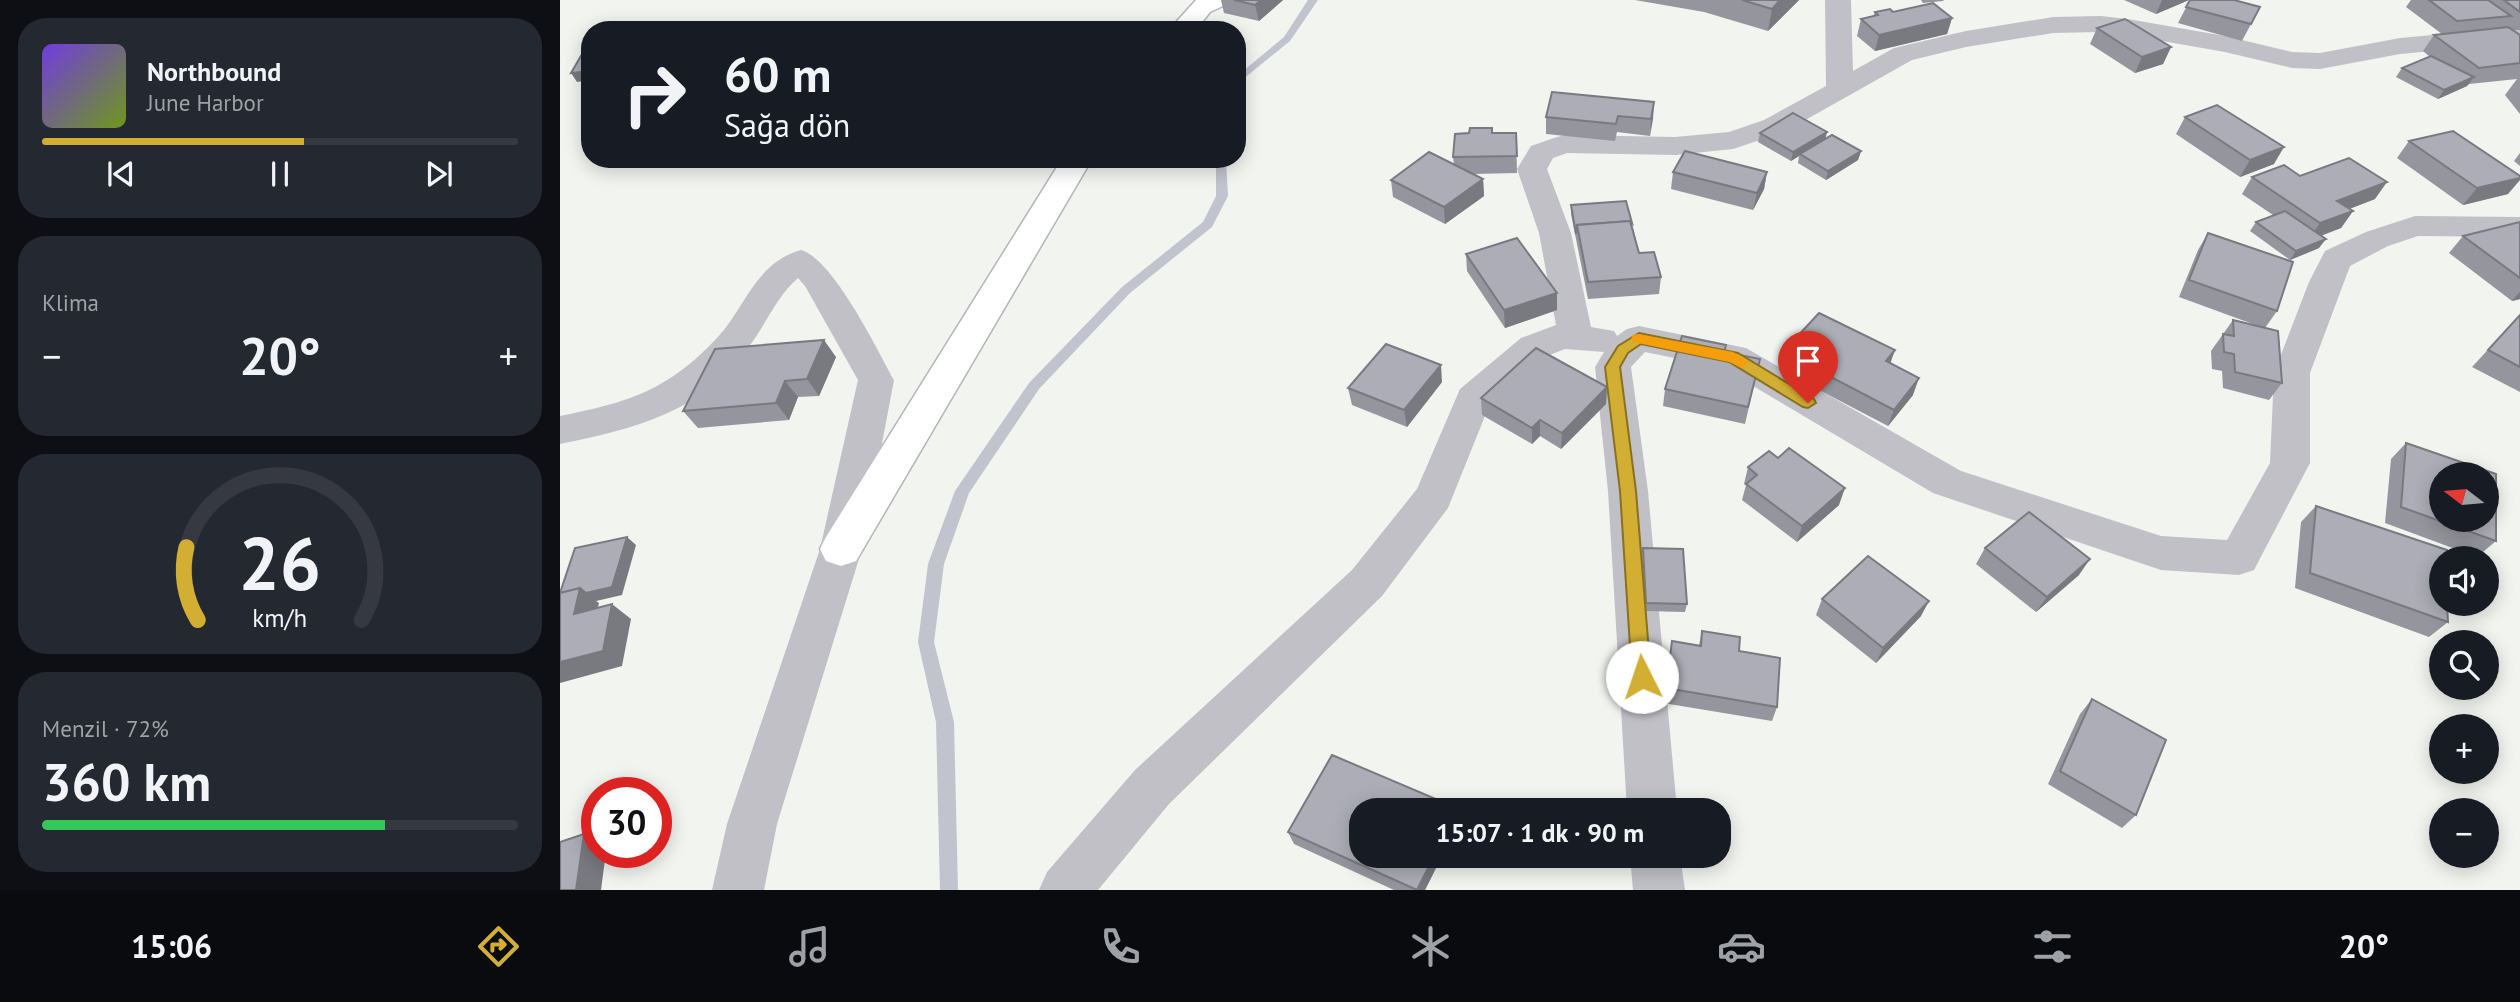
<!DOCTYPE html>
<html lang="tr">
<head>
<meta charset="utf-8">
<style>
  :root { --surface:#171b24; --page:#242831; --text:#f1f3f6; --muted:#9ea1a6; --line:#363941; --accent:#d2ae33 }
  body { margin:0; font-family:"PT Sans",sans-serif; background:var(--page); color:var(--text); height:100vh; display:flex; flex-direction:column; font-size:26px; white-space:nowrap }
  * { box-sizing:border-box; margin:0 }
  p { font-size:23px; color:var(--muted) }
  .icon { flex:none; width:38px; height:38px; fill:none; stroke:currentColor; stroke-width:2; stroke-linecap:round; stroke-linejoin:round }
  .map { position:relative; flex:1; overflow:hidden }
  .side { display:flex; flex-direction:column; gap:18px; padding:18px; background:#0d0f14; width:560px }
  .side>* { flex:none }
  .banner { position:absolute; left:21px; top:21px; width:665px; height:147px; border-radius:28px; box-shadow:0 4px 18px #0003; background:#171b24; color:var(--text); overflow:hidden }
  .needle { width:46px; rotate:286deg }
  .buttons { position:absolute; left:1869px; top:462px; display:grid; gap:14px }
  .buttons a { display:grid; place-items:center; width:70px; height:70px; border-radius:50%; background:var(--surface); box-shadow:0 4px 18px #0003; font-size:35px }
  .speed { position:absolute; left:21px; top:777px; display:flex; gap:14px; font-size:35px; font-weight:700; text-align:center }
  .speed>* { display:grid; place-content:center; width:91px; height:91px; border-radius:50%; background:var(--surface); box-shadow:0 4px 18px #0003; line-height:1 }
  .speed .limit { border:10px solid #d22; background:#fff; color:#111 }
  .pin { position:absolute; display:grid; place-items:center; width:60px; height:60px; color:#fff; margin:-72px -30px; border-radius:50% 50% 50% 0; rotate:-45deg; box-shadow:0 0 7px #0007 }
  .pin .icon { rotate:45deg }
  .me { position:absolute; width:77px; margin:-38px; rotate:356deg; stroke-linejoin:round; filter:drop-shadow(0 0 5px #0008) }
  .turn { display:flex; align-items:center; gap:24px; height:147px; padding:0 28px; font-size:32px }
  .turn .icon { width:91px; height:91px; stroke-width:2.5 }
  .turn b { display:block; font-size:49px; line-height:60px }
  .big { font-size:52px; font-weight:800; line-height:1.1 }
  .side .tile { flex:1; display:flex; flex-direction:column; justify-content:center; gap:10px; min-width:0; padding:0 24px; border-radius:28px; background:var(--page) }
  .side .dial { align-items:center; gap:0 }
  .dial svg { height:182px; overflow:visible; fill:none; stroke:var(--line); stroke-width:7; stroke-linecap:round; text-anchor:middle }
  .dial text { fill:var(--text); stroke:none }
  .song { display:flex; align-items:center; gap:21px }
  .cover { width:84px; height:84px; border-radius:10px; background:linear-gradient(135deg,hsl(260 70% 55%),hsl(80 70% 35%)) }
  .played { height:7px; border-radius:4px; background:linear-gradient(90deg,var(--accent) 55%,var(--line) 55%) }
  .keys { display:flex; justify-content:space-around; direction:ltr }
  .heat { display:flex; justify-content:space-between; align-items:center; font-size:38px; direction:ltr }
  .charge { height:10px; border-radius:5px; background:linear-gradient(90deg,#34c759 72%,var(--line) 0) }
  .trip { position:absolute; left:789px; top:798px; width:382px; height:70px; border-radius:28px; background:var(--surface); box-shadow:0 4px 18px #0003; font-weight:800; line-height:70px; text-align:center }
  .dock { display:flex; height:112px; justify-content:space-around; align-items:center; background:#090b0e; color:var(--muted) }
  .dock .icon { width:49px; height:49px }
  .dock .current { color:var(--accent) }
  .dock b { font-size:32px; color:var(--text) }
  main { display:flex; flex:1; min-height:0 }
  .map>svg:first-child { display:block }
  .lines { fill:none; stroke-linecap:round; stroke-linejoin:round }
  .stream { fill:#c1c3cd; fill-rule:evenodd }
  .secondary-casing { stroke:#b4b4bc; stroke-width:3 }
  .street { fill:#c0c0c6; fill-rule:evenodd }
  .secondary { fill:#fff; fill-rule:evenodd }
  .wall { fill:#95959d }
  .shaded-wall { fill:#797980 }
  .building { fill:#adadb7; stroke:#797980; stroke-width:2; fill-rule:evenodd }
  .route { fill:#d2ae33; stroke:#887121; stroke-width:2 }
  .slow { fill:#f59e0b }
</style>
</head>
<body>
<main>
<section class="side">
<div class="tile">
<div class="song"><i class="cover"></i><div><b>Northbound</b><p>June Harbor</p></div></div>
<div class="played"></div>
<div class="keys"><svg class="icon" aria-label="previous" viewBox="0 0 24 24"><path d="M18 5L8 12l10 7zM5 5v14"/></svg><svg class="icon" aria-label="pause" viewBox="0 0 24 24"><path d="M8 5v14M16 5v14"/></svg><svg class="icon" aria-label="next" viewBox="0 0 24 24"><path d="M6 5l10 7-10 7zM19 5v14"/></svg></div>
</div>
<div class="tile"><p>Klima</p>
<div class="heat"><a>−</a><b class="big">20°</b><a>+</a></div>
</div>
<div class="tile dial"><svg viewBox="0 0 100 80">
<path d="M14 69A42 42 0 1 1 86 69"/>
<path d="M14 69A42 42 0 0 1 9 37" stroke="#d2ae33"/>
<text x="50" y="56" font-size="32" font-weight="700">26</text>
<text x="50" y="72" font-size="11">km/h</text>
</svg></div>
<div class="tile"><p>Menzil · 72%</p><b class="big">360 km</b><div class="charge"></div></div>
</section>
<div class="map">
<svg width="1960" height="890" viewBox="0 0 1960 890">
  <rect width="100%" height="100%" fill="#f2f4f0"/>
  <g class="lines">
    <!-- stream -->
    <g class="stream">
      <path d="M 748,0 L 758,0 L 730,41 L 677,84 L 677,76 L 724,37 Z"/>
      <path d="M 656,159 L 666,159 L 668,196 L 652,227 L 570,293 L 479,389 L 409,493 L 384,564 L 374,642 L 394,722 L 398,890 L 380,890 L 376,722 L 358,642 L 368,564 L 395,491 L 469,383 L 562,287 L 643,222 L 656,196 Z"/>
    </g>
    <defs>
      <g id="secondary">
        <path d="M 636,0 L 669,0 L 665,5 L 650,12 L 636,30 L 609,30 Z"/>
        <path d="M 502,159 L 532,159 L 296,561 L 281,566 L 266,561 L 260,549 L 266,537 Z"/>
      </g>
    </defs>
    <!-- secondary casing -->
    <use href="#secondary" class="secondary-casing"/>
    <!-- street -->
    <g class="street">
      <path d="M 1265,0 L 1291,0 L 1293,71 L 1334,48 L 1406,31 L 1493,17 L 1541,16 L 1568,19 L 1665,36 L 1732,52 L 1760,53 L 1840,38 L 1960,27 L 1960,43 L 1840,54 L 1760,69 L 1732,68 L 1665,52 L 1568,35 L 1541,32 L 1493,33 L 1406,47 L 1352,60 L 1224,132 L 1173,149 L 1115,155 L 1007,153 L 993,158 L 987,169 L 1011,233 L 1031,327 L 1054,331 L 1057,336 L 1067,329 L 1079,326 L 1186,348 L 1401,471 L 1601,536 L 1667,540 L 1710,463 L 1714,373 L 1749,282 L 1765,251 L 1806,232 L 1855,216 L 1960,217 L 1960,237 L 1858,236 L 1828,246 L 1790,266 L 1750,373 L 1750,463 L 1694,570 L 1679,575 L 1601,570 L 1373,493 L 1163,368 L 1085,352 L 1071,367 L 1088,491 L 1117,810 L 1067,810 L 1048,491 L 1035,367 L 1044,352 L 1005,349 L 987,356 L 929,406 L 888,508 L 822,596 L 609,804 L 538,890 L 479,890 L 487,872 L 575,770 L 792,570 L 857,489 L 900,389 L 961,338 L 996,325 L 979,233 L 957,169 L 971,146 L 994,138 L 1004,135 L 1115,137 L 1169,132 L 1204,120 L 1266,86 Z"/>
      <path d="M 241,250 C 273,259 317,349 334,380 L 302,549 L 217,824 L 204,890 L 152,890 L 167,824 L 260,549 L 298,380 L 245,286 L 238,278 C 215,298 206,325 188,348 C 141,413 73,429 0,444 L 0,416 C 69,402 107,391 157,338 C 186,307 195,263 241,250 Z"/>
      <path d="M 1070,856 L 1120,856 L 1125,890 L 1073,890 Z"/>
    </g>
    <!-- secondary -->
    <use href="#secondary" class="secondary"/>
  </g>
  <!-- wall -->
  <g class="wall">
    <path d="M 661,0 L 723,0 L 699,21 L 664,13 Z"/>
    <path d="M 1075,0 L 1239,0 L 1208,31 L 1144,12 Z"/>
    <path d="M 1361,0 L 1384,0 L 1383,1 L 1363,3 Z"/>
    <path d="M 1564,0 L 1629,0 L 1596,14 Z"/>
    <path d="M 1630,0 L 1691,24 L 1682,41 L 1618,23 Z"/>
    <path d="M 1851,0 L 1960,0 L 1960,30 L 1953,30 L 1960,35 L 1960,114 L 1945,95 L 1957,79 L 1909,84 L 1907,86 L 1878,99 L 1836,77 L 1842,68 L 1870,57 L 1863,51 L 1874,35 L 1882,34 L 1846,7 Z"/>
    <path d="M 1315,12 L 1333,12 L 1392,18 L 1387,34 L 1315,51 L 1297,36 L 1301,19 L 1313,17 Z"/>
    <path d="M 1537,28 L 1611,47 L 1603,64 L 1575,73 L 1530,44 Z"/>
    <path d="M 1094,102 L 1090,136 L 1057,132 L 1055,141 L 986,134 L 986,117 Z"/>
    <path d="M 1625,117 L 1714,164 L 1680,177 L 1616,134 Z"/>
    <path d="M 932,133 L 956,133 L 957,173 L 913,174 L 923,179 L 924,196 L 885,224 L 833,197 L 831,180 L 894,165 L 893,157 Z"/>
    <path d="M 1200,133 L 1266,139 L 1301,151 L 1298,160 L 1266,180 L 1238,163 L 1239,156 L 1231,161 L 1198,142 Z"/>
    <path d="M 1849,141 L 1948,194 L 1903,205 L 1837,158 Z"/>
    <path d="M 1960,153 L 1960,166 L 1954,161 Z"/>
    <path d="M 1113,172 L 1207,172 L 1204,189 L 1193,210 L 1111,189 Z"/>
    <path d="M 1740,176 L 1815,199 L 1789,209 L 1793,211 L 1781,228 L 1761,236 L 1759,248 L 1730,260 L 1690,231 L 1696,222 L 1713,215 L 1682,194 L 1692,177 Z"/>
    <path d="M 1011,205 L 1072,223 L 1079,253 L 1101,277 L 1099,294 L 1028,299 L 1011,214 Z"/>
    <path d="M 1960,222 L 1960,299 L 1952,301 L 1889,253 L 1903,236 Z"/>
    <path d="M 1648,233 L 1717,311 L 1705,328 L 1722,383 L 1709,400 L 1663,388 L 1662,371 L 1652,369 L 1651,351 L 1673,320 L 1701,327 L 1619,297 L 1638,250 Z"/>
    <path d="M 906,254 L 997,310 L 945,328 L 907,271 Z"/>
    <path d="M 1960,315 L 1960,392 L 1912,367 Z"/>
    <path d="M 1166,345 L 1165,352 L 1200,359 L 1185,424 L 1103,406 L 1105,389 Z"/>
    <path d="M 1223,352 L 1353,395 L 1328,426 L 1219,369 Z"/>
    <path d="M 276,357 L 259,396 L 238,397 L 229,420 L 138,428 L 123,411 Z"/>
    <path d="M 882,382 L 847,427 L 792,405 L 788,388 Z"/>
    <path d="M 1047,387 L 1046,404 L 1001,449 L 980,436 L 972,444 L 922,415 L 921,398 Z"/>
    <path d="M 1846,443 L 1936,541 L 1917,557 L 1825,523 L 1831,459 Z"/>
    <path d="M 1188,467 L 1279,505 L 1237,542 L 1182,500 L 1186,485 L 1184,484 Z"/>
    <path d="M 1756,506 L 1888,622 L 1869,637 L 1735,588 L 1741,522 Z"/>
    <path d="M 1083,548 L 1127,604 L 1125,612 L 1085,611 L 1082,557 Z"/>
    <path d="M 1425,548 L 1519,575 L 1476,612 L 1416,564 Z"/>
    <path d="M 1262,599 L 1361,616 L 1316,663 L 1256,615 Z"/>
    <path d="M 1142,631 L 1179,651 L 1217,707 L 1212,721 L 1103,703 L 1112,641 L 1139,645 Z"/>
    <path d="M 1532,699 L 1576,815 L 1562,828 L 1488,784 L 1520,714 Z"/>
    <path d="M 728,832 L 802,856 L 882,856 L 865,890 L 834,890 L 734,844 Z"/>
  </g>
  <!-- shaded-wall -->
  <g class="shaded-wall">
    <path d="M 701,0 L 723,0 L 699,21 L 695,5 Z"/>
    <path d="M 1220,0 L 1239,0 L 1208,31 L 1212,9 Z"/>
    <path d="M 1602,0 L 1629,0 L 1596,14 Z"/>
    <path d="M 1392,18 L 1387,34 L 1315,51 L 1319,35 Z"/>
    <path d="M 1611,47 L 1603,64 L 1575,73 L 1582,57 Z"/>
    <path d="M 30,71 L 30,80 L 17,82 L 11,73 Z"/>
    <path d="M 1914,77 L 1907,86 L 1878,99 L 1884,90 Z"/>
    <path d="M 1094,102 L 1093,119 L 1090,136 L 1091,119 Z"/>
    <path d="M 1267,132 L 1265,141 L 1240,154 L 1239,156 L 1231,161 L 1233,152 Z"/>
    <path d="M 1724,147 L 1714,164 L 1680,177 L 1690,160 Z"/>
    <path d="M 1301,151 L 1298,160 L 1266,180 L 1268,171 Z"/>
    <path d="M 1207,172 L 1204,189 L 1193,210 L 1197,193 Z"/>
    <path d="M 1960,178 L 1960,180 L 1948,194 L 1903,205 L 1917,188 Z"/>
    <path d="M 923,179 L 924,196 L 885,224 L 884,207 Z"/>
    <path d="M 1827,182 L 1815,199 L 1766,218 L 1777,201 Z"/>
    <path d="M 1793,211 L 1781,228 L 1748,240 L 1760,223 Z"/>
    <path d="M 1766,239 L 1759,248 L 1730,260 L 1736,251 Z"/>
    <path d="M 1960,292 L 1960,299 L 1952,301 Z"/>
    <path d="M 997,293 L 997,310 L 945,328 L 944,310 Z"/>
    <path d="M 264,340 L 276,357 L 259,396 L 247,379 Z"/>
    <path d="M 1335,350 L 1329,367 L 1326,361 Z"/>
    <path d="M 881,365 L 882,382 L 847,427 L 844,410 Z"/>
    <path d="M 1359,378 L 1353,395 L 1328,426 L 1334,410 Z"/>
    <path d="M 225,381 L 238,397 L 229,420 L 216,403 Z"/>
    <path d="M 1047,387 L 1046,404 L 1001,449 L 1002,433 Z"/>
    <path d="M 980,420 L 980,436 L 972,444 L 972,428 Z"/>
    <path d="M 1285,488 L 1279,505 L 1237,542 L 1242,526 Z"/>
    <path d="M 67,537 L 76,545 L 62,595 L 36,601 L 39,603 L 33,629 L 14,614 L 20,588 Z"/>
    <path d="M 1530,559 L 1519,575 L 1476,612 L 1487,597 Z"/>
    <path d="M 1369,601 L 1361,616 L 1316,663 L 1323,648 Z"/>
    <path d="M 52,604 L 71,619 L 62,666 L 0,683 L 0,662 Z"/>
    <path d="M 24,834 L 37,841 L 37,852 L 46,852 L 41,890 L 16,890 Z"/>
    <path d="M 874,856 L 882,856 L 865,890 L 857,890 Z"/>
  </g>
  <!-- building -->
  <g class="building">
    <path d="M 674,0 L 701,0 L 695,5 Z"/>
    <path d="M 1182,0 L 1220,0 L 1212,9 Z"/>
    <path d="M 1630,0 L 1674,0 L 1700,7 L 1691,24 L 1626,7 Z"/>
    <path d="M 1869,0 L 1928,0 L 1951,16 L 1897,21 Z"/>
    <path d="M 1944,0 L 1960,0 L 1960,12 Z"/>
    <path d="M 1373,3 L 1392,18 L 1319,35 L 1301,19 L 1318,15 L 1315,12 L 1330,9 L 1333,12 Z"/>
    <path d="M 1565,19 L 1611,47 L 1582,57 L 1537,28 Z"/>
    <path d="M 1948,27 L 1960,35 L 1960,63 L 1919,68 L 1874,35 Z"/>
    <path d="M 30,48 L 30,71 L 11,73 L 25,49 Z"/>
    <path d="M 1871,56 L 1914,77 L 1884,90 L 1842,68 Z"/>
    <path d="M 992,92 L 1094,102 L 1091,119 L 1058,116 L 1056,124 L 986,117 Z"/>
    <path d="M 1657,105 L 1724,147 L 1690,160 L 1625,117 Z"/>
    <path d="M 1233,113 L 1267,132 L 1233,152 L 1200,133 Z"/>
    <path d="M 910,128 L 932,128 L 932,133 L 956,133 L 957,156 L 893,157 L 895,134 L 909,133 Z"/>
    <path d="M 1893,131 L 1960,176 L 1960,178 L 1917,188 L 1849,141 Z"/>
    <path d="M 1272,135 L 1301,151 L 1268,171 L 1240,154 Z"/>
    <path d="M 1125,151 L 1207,172 L 1197,193 L 1113,172 Z"/>
    <path d="M 869,152 L 923,179 L 884,207 L 831,180 Z"/>
    <path d="M 1789,158 L 1827,182 L 1777,201 L 1793,211 L 1760,223 L 1692,177 L 1724,165 L 1740,176 Z"/>
    <path d="M 1066,201 L 1072,223 L 1070,221 L 1017,225 L 1016,234 L 1011,205 Z"/>
    <path d="M 1725,211 L 1766,239 L 1736,251 L 1696,222 Z"/>
    <path d="M 1070,221 L 1079,253 L 1094,252 L 1101,277 L 1028,282 L 1017,225 Z"/>
    <path d="M 1960,222 L 1960,278 L 1903,236 Z"/>
    <path d="M 1648,233 L 1733,262 L 1717,311 L 1629,280 Z"/>
    <path d="M 957,238 L 997,293 L 944,310 L 906,254 Z"/>
    <path d="M 1259,313 L 1335,350 L 1326,361 L 1359,378 L 1334,410 L 1223,352 Z"/>
    <path d="M 1960,315 L 1960,367 L 1928,350 Z"/>
    <path d="M 1673,320 L 1718,331 L 1722,383 L 1675,372 L 1674,354 L 1664,352 L 1663,334 L 1674,336 Z"/>
    <path d="M 1122,336 L 1166,345 L 1164,352 L 1200,359 L 1188,407 L 1105,389 Z"/>
    <path d="M 264,340 L 247,379 L 225,381 L 216,403 L 123,411 L 155,349 Z"/>
    <path d="M 826,344 L 881,365 L 844,410 L 788,388 Z"/>
    <path d="M 976,348 L 1047,387 L 1002,433 L 980,420 L 972,428 L 921,398 Z"/>
    <path d="M 1846,443 L 1936,474 L 1936,541 L 1841,507 ZM 1881,474 L 1927,474 L 1927,520 L 1881,520 Z"/>
    <path d="M 1229,448 L 1285,488 L 1242,526 L 1186,484 L 1197,475 L 1188,467 L 1209,451 L 1218,458 Z"/>
    <path d="M 1756,506 L 1887,550 L 1887,558 L 1881,558 L 1881,604 L 1887,604 L 1888,622 L 1750,573 Z"/>
    <path d="M 1469,512 L 1530,559 L 1487,597 L 1425,548 Z"/>
    <path d="M 67,537 L 52,587 L 26,593 L 20,588 L 0,593 L 15,548 Z"/>
    <path d="M 1083,548 L 1123,549 L 1127,604 L 1086,603 Z"/>
    <path d="M 1308,556 L 1369,601 L 1323,648 L 1262,599 Z"/>
    <path d="M 20,588 L 14,614 L 52,604 L 43,651 L 0,662 L 0,593 Z"/>
    <path d="M 1142,631 L 1180,637 L 1179,651 L 1220,658 L 1217,707 L 1106,688 L 1112,641 L 1141,646 Z"/>
    <path d="M 1532,699 L 1606,740 L 1576,815 L 1500,771 Z"/>
    <path d="M 772,755 L 897,808 L 896,810 L 802,810 L 802,856 L 874,856 L 857,890 L 728,832 Z"/>
    <path d="M 24,834 L 16,890 L 0,890 L 0,842 Z"/>
  </g>
  <!-- route -->
  <path class="route" d="M 1079,333 L 1178,353 L 1254,399 L 1256,403 L 1248,408 L 1243,407 L 1169,362 L 1081,344 L 1068,353 L 1060,367 L 1076,491 L 1091,677 L 1088,683 L 1082,686 L 1075,683 L 1072,677 L 1060,491 L 1045,367 L 1058,346 Z"/>
  <!-- slow -->
  <path class="slow" d="M 1078,334 L 1173,352 L 1189,362 L 1182,368 L 1169,362 L 1073,342 L 1071,339 L 1073,335 Z"/>
</svg>
<div class="buttons">
<a><svg class="needle" viewBox="-14 -14 28 28"><path d="M0-13l5 13h-10z" fill="#e53935"/><path d="M0 13l5-13h-10z" fill="#9ea1a6"/></svg></a>
<a><svg class="icon" aria-label="sound" viewBox="0 0 24 24"><path d="M4 9h4l5-4v14l-5-4H4zM17 9q2 3 0 6"/></svg></a>
<a><svg class="icon" aria-label="search" viewBox="0 0 24 24"><circle cx="10" cy="10" r="6"/><path d="M15 15l6 6"/></svg></a>
<a>+</a>
<a>−</a>
</div>
<div class="speed"><div class="limit">30</div></div>
<div class="pin" style="left:1248px;top:403px;background:#d93025"><svg class="icon" aria-label="arrive" viewBox="0 0 24 24"><path d="M6 21V4h12l-3 4 3 4H6"/></svg></div>
<svg class="me" style="left:1082px;top:677px" viewBox="-20 -20 40 40"><circle r="19" fill="#fff"/><path d="M0-13L10 11 0 6-10 11z" fill="#d2ae33"/></svg>
<div class="trip">15:07 · 1 dk · 90 m</div>
<div class="banner">
<div class="turn"><svg class="icon" aria-label="right" viewBox="0 0 24 24"><path d="M7 20v-9h11M14 6l5 5-5 5"/></svg><div><b>60 m</b>Sağa dön</div></div>
</div>
</div>
</main>
<nav class="dock">
<b>15:06</b>
<svg class="icon current" aria-label="directions" viewBox="0 0 24 24"><path d="M12 3l9 9-9 9-9-9zM9 14v-3h6M13 9l2 2-2 2"/></svg>
<svg class="icon" aria-label="music" viewBox="0 0 24 24"><path d="M9 18V5l10-2v13"/><circle cx="6" cy="18" r="3"/><circle cx="16" cy="16" r="3"/></svg>
<svg class="icon" aria-label="phone" viewBox="0 0 24 24"><path d="M5 4h4l2 5-3 2q2 4 5 5l2-3 5 2v4C11 20 4 13 5 4z"/></svg>
<svg class="icon" aria-label="climate" viewBox="0 0 24 24"><path d="M12 3v18M4 7l16 10M4 17L20 7"/></svg>
<svg class="icon" aria-label="car" viewBox="0 0 24 24"><path d="M5 17H2v-5l4-1 3-4h7l3 4 3 1v5h-3M9 17h6M6 11h13"/><circle cx="7" cy="17" r="2"/><circle cx="17" cy="17" r="2"/></svg>
<svg class="icon" aria-label="filters" viewBox="0 0 24 24"><path d="M4 7h16M4 17h16"/><circle cx="9" cy="7" r="2"/><circle cx="15" cy="17" r="2"/></svg>
<b>20°</b>
</nav>
</body>
</html>
